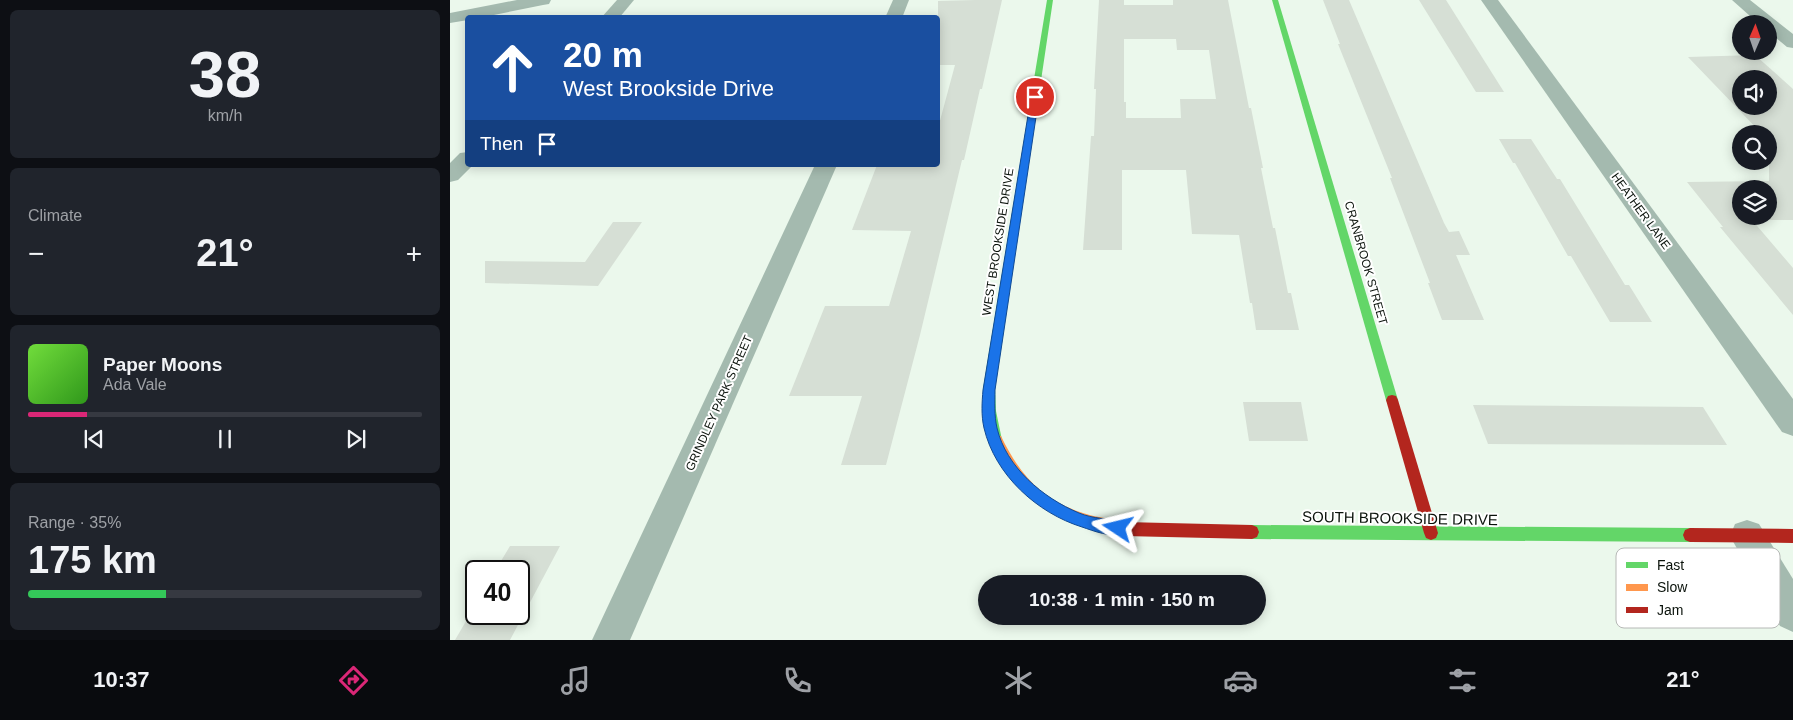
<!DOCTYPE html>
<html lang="en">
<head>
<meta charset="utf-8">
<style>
  :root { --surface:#171b24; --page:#20242c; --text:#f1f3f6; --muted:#9ea1a6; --line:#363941; --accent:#db2777 }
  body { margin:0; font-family:Helvetica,sans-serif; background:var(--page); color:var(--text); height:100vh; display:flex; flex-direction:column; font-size:19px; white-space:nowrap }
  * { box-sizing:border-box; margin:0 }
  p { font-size:16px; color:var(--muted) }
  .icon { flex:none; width:28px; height:28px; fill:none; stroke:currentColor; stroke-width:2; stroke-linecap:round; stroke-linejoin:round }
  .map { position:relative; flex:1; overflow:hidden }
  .sheet { display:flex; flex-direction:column; gap:10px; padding:10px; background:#0d0f14; width:450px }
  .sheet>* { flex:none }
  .guide { position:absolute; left:15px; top:15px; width:475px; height:152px; border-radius:5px; box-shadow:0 2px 12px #0003; background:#1a4fa0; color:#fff; overflow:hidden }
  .needle { width:32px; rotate:2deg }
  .tools { position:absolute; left:1282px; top:15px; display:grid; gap:10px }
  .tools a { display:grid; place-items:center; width:45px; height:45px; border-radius:50%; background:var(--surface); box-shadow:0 2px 12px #0003; font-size:25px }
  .speed { position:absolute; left:15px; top:560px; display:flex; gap:10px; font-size:25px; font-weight:700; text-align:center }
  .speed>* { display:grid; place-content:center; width:65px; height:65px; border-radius:50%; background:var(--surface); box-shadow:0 2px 12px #0003; line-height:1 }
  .speed .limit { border:2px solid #111; border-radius:8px; background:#fff; color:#111 }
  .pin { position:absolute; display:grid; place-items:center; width:42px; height:42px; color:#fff; margin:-21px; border:2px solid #fff; border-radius:50%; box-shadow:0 1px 5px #0007 }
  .me { position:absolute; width:55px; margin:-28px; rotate:280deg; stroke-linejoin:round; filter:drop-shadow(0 0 4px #0008) }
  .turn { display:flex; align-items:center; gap:18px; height:105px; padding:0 15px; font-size:22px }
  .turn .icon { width:65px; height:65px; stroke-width:2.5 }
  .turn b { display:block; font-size:35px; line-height:42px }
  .then { display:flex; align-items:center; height:48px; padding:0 15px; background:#0003; gap:10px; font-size:19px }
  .big { font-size:38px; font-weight:800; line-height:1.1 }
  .sheet .widget { flex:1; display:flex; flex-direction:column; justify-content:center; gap:8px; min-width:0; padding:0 18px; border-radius:8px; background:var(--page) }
  .sheet .dial { align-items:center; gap:0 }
  .dial b { font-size:65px; line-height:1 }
  .song { display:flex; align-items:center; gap:15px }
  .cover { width:60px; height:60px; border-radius:8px; background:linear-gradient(135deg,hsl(100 70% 55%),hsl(110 70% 35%)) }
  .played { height:5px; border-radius:2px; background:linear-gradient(90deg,var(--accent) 15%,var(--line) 15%) }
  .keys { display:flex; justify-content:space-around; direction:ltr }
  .heat { display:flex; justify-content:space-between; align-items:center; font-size:28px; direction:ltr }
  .charge { height:8px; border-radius:4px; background:linear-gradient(90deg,#34c759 35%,var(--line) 0) }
  .trip { position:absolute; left:528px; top:575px; width:288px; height:50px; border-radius:25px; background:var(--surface); box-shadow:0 2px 12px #0003; font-weight:800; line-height:50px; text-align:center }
  .menu { display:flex; height:80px; justify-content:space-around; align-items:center; background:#090b0e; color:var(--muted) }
  .menu .icon { width:35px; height:35px }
  .menu .current { color:var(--accent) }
  .menu b { font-size:22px; color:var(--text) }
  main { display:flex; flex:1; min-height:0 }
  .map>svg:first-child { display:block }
  .building { fill:#d6dfd5; fill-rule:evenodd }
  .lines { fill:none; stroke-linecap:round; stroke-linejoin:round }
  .street { fill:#a4baaf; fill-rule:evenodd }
  .fast { fill:#63d668; fill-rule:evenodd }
  .slow { fill:#ff974d; fill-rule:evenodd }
  .jam { fill:#b3261e; fill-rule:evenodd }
  .route { fill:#1a73e8; stroke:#114b97 }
  .labels { text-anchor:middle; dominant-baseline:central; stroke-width:4; stroke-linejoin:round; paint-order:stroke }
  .street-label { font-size:12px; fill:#0a120b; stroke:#fff }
  .near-street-label { font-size:15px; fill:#0a120b; stroke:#fff }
  .key { fill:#fff; stroke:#b6b8b6; stroke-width:1 }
  .key-label { font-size:14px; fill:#0a120b }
</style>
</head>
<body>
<main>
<section class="sheet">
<div class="widget dial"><b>38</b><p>km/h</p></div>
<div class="widget"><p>Climate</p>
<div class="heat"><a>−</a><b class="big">21°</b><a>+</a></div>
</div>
<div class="widget">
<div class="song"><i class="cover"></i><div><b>Paper Moons</b><p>Ada Vale</p></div></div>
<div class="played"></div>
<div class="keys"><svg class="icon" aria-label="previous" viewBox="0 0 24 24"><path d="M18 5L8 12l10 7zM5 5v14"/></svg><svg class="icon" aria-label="pause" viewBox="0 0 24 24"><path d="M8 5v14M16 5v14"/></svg><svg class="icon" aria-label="next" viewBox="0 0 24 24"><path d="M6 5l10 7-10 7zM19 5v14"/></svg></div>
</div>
<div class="widget"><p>Range · 35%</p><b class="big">175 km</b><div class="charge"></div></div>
</section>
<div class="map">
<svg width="1343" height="640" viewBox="0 0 1343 640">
  <rect width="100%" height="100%" fill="#ebf8ec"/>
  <!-- building -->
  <g class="building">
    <path d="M 525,0 L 552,0 L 532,89 L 530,89 L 514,160 L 512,160 L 470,335 L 436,465 L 391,465 L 412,396 L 339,396 L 375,306 L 439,306 L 461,231 L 402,230 L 427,165 L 488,165 L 488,128 L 505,65 L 488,65 L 488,1 Z"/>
    <path d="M 649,0 L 674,0 L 674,5 L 723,5 L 723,0 L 778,0 L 799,108 L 801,108 L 813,168 L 811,168 L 823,228 L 825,228 L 838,293 L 841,293 L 849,330 L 806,330 L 802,303 L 800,303 L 789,235 L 742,234 L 736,170 L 672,170 L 672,250 L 633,250 L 641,136 L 644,136 L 646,89 L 644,89 ZM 674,39 L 726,39 L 727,50 L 759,50 L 766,99 L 730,99 L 731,118 L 676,118 L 676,102 L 674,102 Z"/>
    <path d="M 873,0 L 899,0 L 994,223 L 999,232 L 1009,231 L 1020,255 L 1006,255 L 1034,320 L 992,320 L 978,283 L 980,283 L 940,178 L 942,178 L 888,44 L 890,44 Z"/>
    <path d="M 969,0 L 996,0 L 1054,92 L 1026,92 Z"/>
    <path d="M 1305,55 L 1343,89 L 1343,220 L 1302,220 L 1343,268 L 1343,315 L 1270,227 L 1273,227 L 1237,182 L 1319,181 L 1319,134 L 1312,134 L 1238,57 ZM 1291,79 L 1319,79 L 1319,106 L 1291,106 ZM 1291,189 L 1319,189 L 1319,216 L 1291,216 Z"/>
    <path d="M 1049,139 L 1081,139 L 1107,179 L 1110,179 L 1175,285 L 1179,285 L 1202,322 L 1160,322 L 1121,256 L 1118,256 L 1065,163 L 1063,163 Z"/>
    <path d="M 163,222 L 192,222 L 148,286 L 35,283 L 35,261 L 135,262 Z"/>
    <path d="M 793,402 L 851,402 L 858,441 L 799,441 Z"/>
    <path d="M 1023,405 L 1253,407 L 1277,445 L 1038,444 Z"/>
    <path d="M 60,546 L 110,546 L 60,640 L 5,640 L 26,604 L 26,614 L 69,614 L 69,571 L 45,571 Z"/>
  </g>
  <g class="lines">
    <!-- street -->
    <g class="street">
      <path d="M 67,0 L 101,0 L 99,4 L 93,5 L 29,18 L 18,18 L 18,20 L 0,23 L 0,13 Z"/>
      <path d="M 167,0 L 184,0 L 169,18 L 151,18 Z"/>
      <path d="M 443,0 L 459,0 L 452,18 L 435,18 Z"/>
      <path d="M 1031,0 L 1048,0 L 1343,399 L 1343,436 L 1332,432 Z"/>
      <path d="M 1282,0 L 1300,0 L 1343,34 L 1343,48 L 1337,47 L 1319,32 L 1319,24 L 1309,24 Z"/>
      <path d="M 18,152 L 18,165 L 23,165 L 8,180 L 0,182 L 0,163 L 10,153 Z"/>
      <path d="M 365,165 L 387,165 L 180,640 L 142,640 Z"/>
      <path d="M 1297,520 L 1309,524 L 1343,579 L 1343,632 L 1330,626 L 1280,536 L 1285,524 Z"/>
    </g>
    <!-- fast -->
    <g class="fast">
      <path d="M 597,0 L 603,0 L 545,389 L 546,411 L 552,440 L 551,444 L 546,445 L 541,444 L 540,440 L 534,411 L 533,389 Z"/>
      <path d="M 822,0 L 828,0 L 948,400 L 946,404 L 942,405 L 938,404 L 936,400 Z"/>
      <path d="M 802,525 L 1240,528 L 1245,530 L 1247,535 L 1245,540 L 1240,542 L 802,539 L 797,537 L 795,532 L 797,527 Z"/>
    </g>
    <!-- slow -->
    <path class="slow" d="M 546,435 L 551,436 C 569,474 592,500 633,513 C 648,518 665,519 679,524 L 681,529 L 679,534 L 674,536 C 606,523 569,505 540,440 L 541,436 Z"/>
    <!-- jam -->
    <g class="jam">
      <path d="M 942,395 L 946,396 L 948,400 L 988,533 L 986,538 L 981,540 L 976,538 L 974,533 L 936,400 L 938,396 Z"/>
      <path d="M 674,522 L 802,525 L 807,527 L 809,532 L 807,537 L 802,539 L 674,536 L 669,534 L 667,529 L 669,524 Z"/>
      <path d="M 1240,528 L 1343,529 L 1343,543 L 1240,542 L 1235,540 L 1233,535 L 1235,530 Z"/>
    </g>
  </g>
  <!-- route -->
  <path class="route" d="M 585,95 L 589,97 L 545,390 C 545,402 544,415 547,428 C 556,467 593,498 629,513 C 643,519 659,518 673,524 L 675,528 L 673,533 C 661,538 644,531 632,527 C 587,513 545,475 534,428 C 531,415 532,402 533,390 L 581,97 Z"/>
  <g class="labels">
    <!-- street labels -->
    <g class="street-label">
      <text transform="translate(1191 211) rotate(54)">HEATHER LANE</text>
      <text transform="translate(548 242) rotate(-81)">WEST BROOKSIDE DRIVE</text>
      <text transform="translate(916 263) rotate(74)">CRANBROOK STREET</text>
      <text transform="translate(269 403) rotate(-66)">GRINDLEY PARK STREET</text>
    </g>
    <!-- near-street labels -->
    <g class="near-street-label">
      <text transform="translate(950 518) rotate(1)">SOUTH BROOKSIDE DRIVE</text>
    </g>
  </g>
  <!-- legend -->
  <rect x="1166" y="548" width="164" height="80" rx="8" class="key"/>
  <rect x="1176" y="562" width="22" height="6" fill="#63d668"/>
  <rect x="1176" y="584" width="22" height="7" fill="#ff974d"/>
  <rect x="1176" y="607" width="22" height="6" fill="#b3261e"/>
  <g class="key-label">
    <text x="1207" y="570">Fast</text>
    <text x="1207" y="592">Slow</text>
    <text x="1207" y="615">Jam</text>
  </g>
</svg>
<div class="tools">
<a><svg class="needle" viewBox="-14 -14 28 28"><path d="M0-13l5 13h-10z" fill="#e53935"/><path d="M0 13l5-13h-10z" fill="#9ea1a6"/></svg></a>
<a><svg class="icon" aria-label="sound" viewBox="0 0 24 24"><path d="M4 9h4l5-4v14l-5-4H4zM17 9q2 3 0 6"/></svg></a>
<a><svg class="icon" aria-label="search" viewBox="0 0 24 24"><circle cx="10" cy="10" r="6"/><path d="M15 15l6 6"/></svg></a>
<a><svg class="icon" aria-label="layers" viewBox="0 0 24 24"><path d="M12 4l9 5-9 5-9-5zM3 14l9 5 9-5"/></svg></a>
</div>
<div class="speed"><div class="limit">40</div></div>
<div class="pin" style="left:585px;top:97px;background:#d93025"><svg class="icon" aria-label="arrive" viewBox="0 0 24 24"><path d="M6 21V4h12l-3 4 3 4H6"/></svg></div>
<svg class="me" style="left:668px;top:528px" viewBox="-20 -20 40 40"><path d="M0-17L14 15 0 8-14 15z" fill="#1a73e8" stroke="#fff" stroke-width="4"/></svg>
<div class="trip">10:38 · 1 min · 150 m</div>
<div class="guide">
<div class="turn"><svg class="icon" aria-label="ahead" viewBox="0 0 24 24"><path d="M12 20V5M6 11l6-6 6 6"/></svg><div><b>20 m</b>West Brookside Drive</div></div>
<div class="then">Then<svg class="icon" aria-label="arrive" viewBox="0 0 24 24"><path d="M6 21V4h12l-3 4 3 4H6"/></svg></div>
</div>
</div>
</main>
<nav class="menu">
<b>10:37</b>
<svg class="icon current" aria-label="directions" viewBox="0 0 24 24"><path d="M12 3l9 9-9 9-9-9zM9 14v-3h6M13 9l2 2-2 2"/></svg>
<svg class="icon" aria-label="music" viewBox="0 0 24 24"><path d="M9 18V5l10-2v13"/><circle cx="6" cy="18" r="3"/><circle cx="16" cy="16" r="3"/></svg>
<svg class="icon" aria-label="phone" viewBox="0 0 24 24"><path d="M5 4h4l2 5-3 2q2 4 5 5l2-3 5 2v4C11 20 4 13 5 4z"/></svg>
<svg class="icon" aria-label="climate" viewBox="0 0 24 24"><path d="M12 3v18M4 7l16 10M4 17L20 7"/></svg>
<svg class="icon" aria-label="car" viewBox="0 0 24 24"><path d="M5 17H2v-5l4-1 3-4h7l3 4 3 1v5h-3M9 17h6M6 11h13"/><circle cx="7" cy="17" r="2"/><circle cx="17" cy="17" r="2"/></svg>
<svg class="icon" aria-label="filters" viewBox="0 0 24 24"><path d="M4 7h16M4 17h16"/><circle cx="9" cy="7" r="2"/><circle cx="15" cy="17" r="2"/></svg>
<b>21°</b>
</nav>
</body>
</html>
